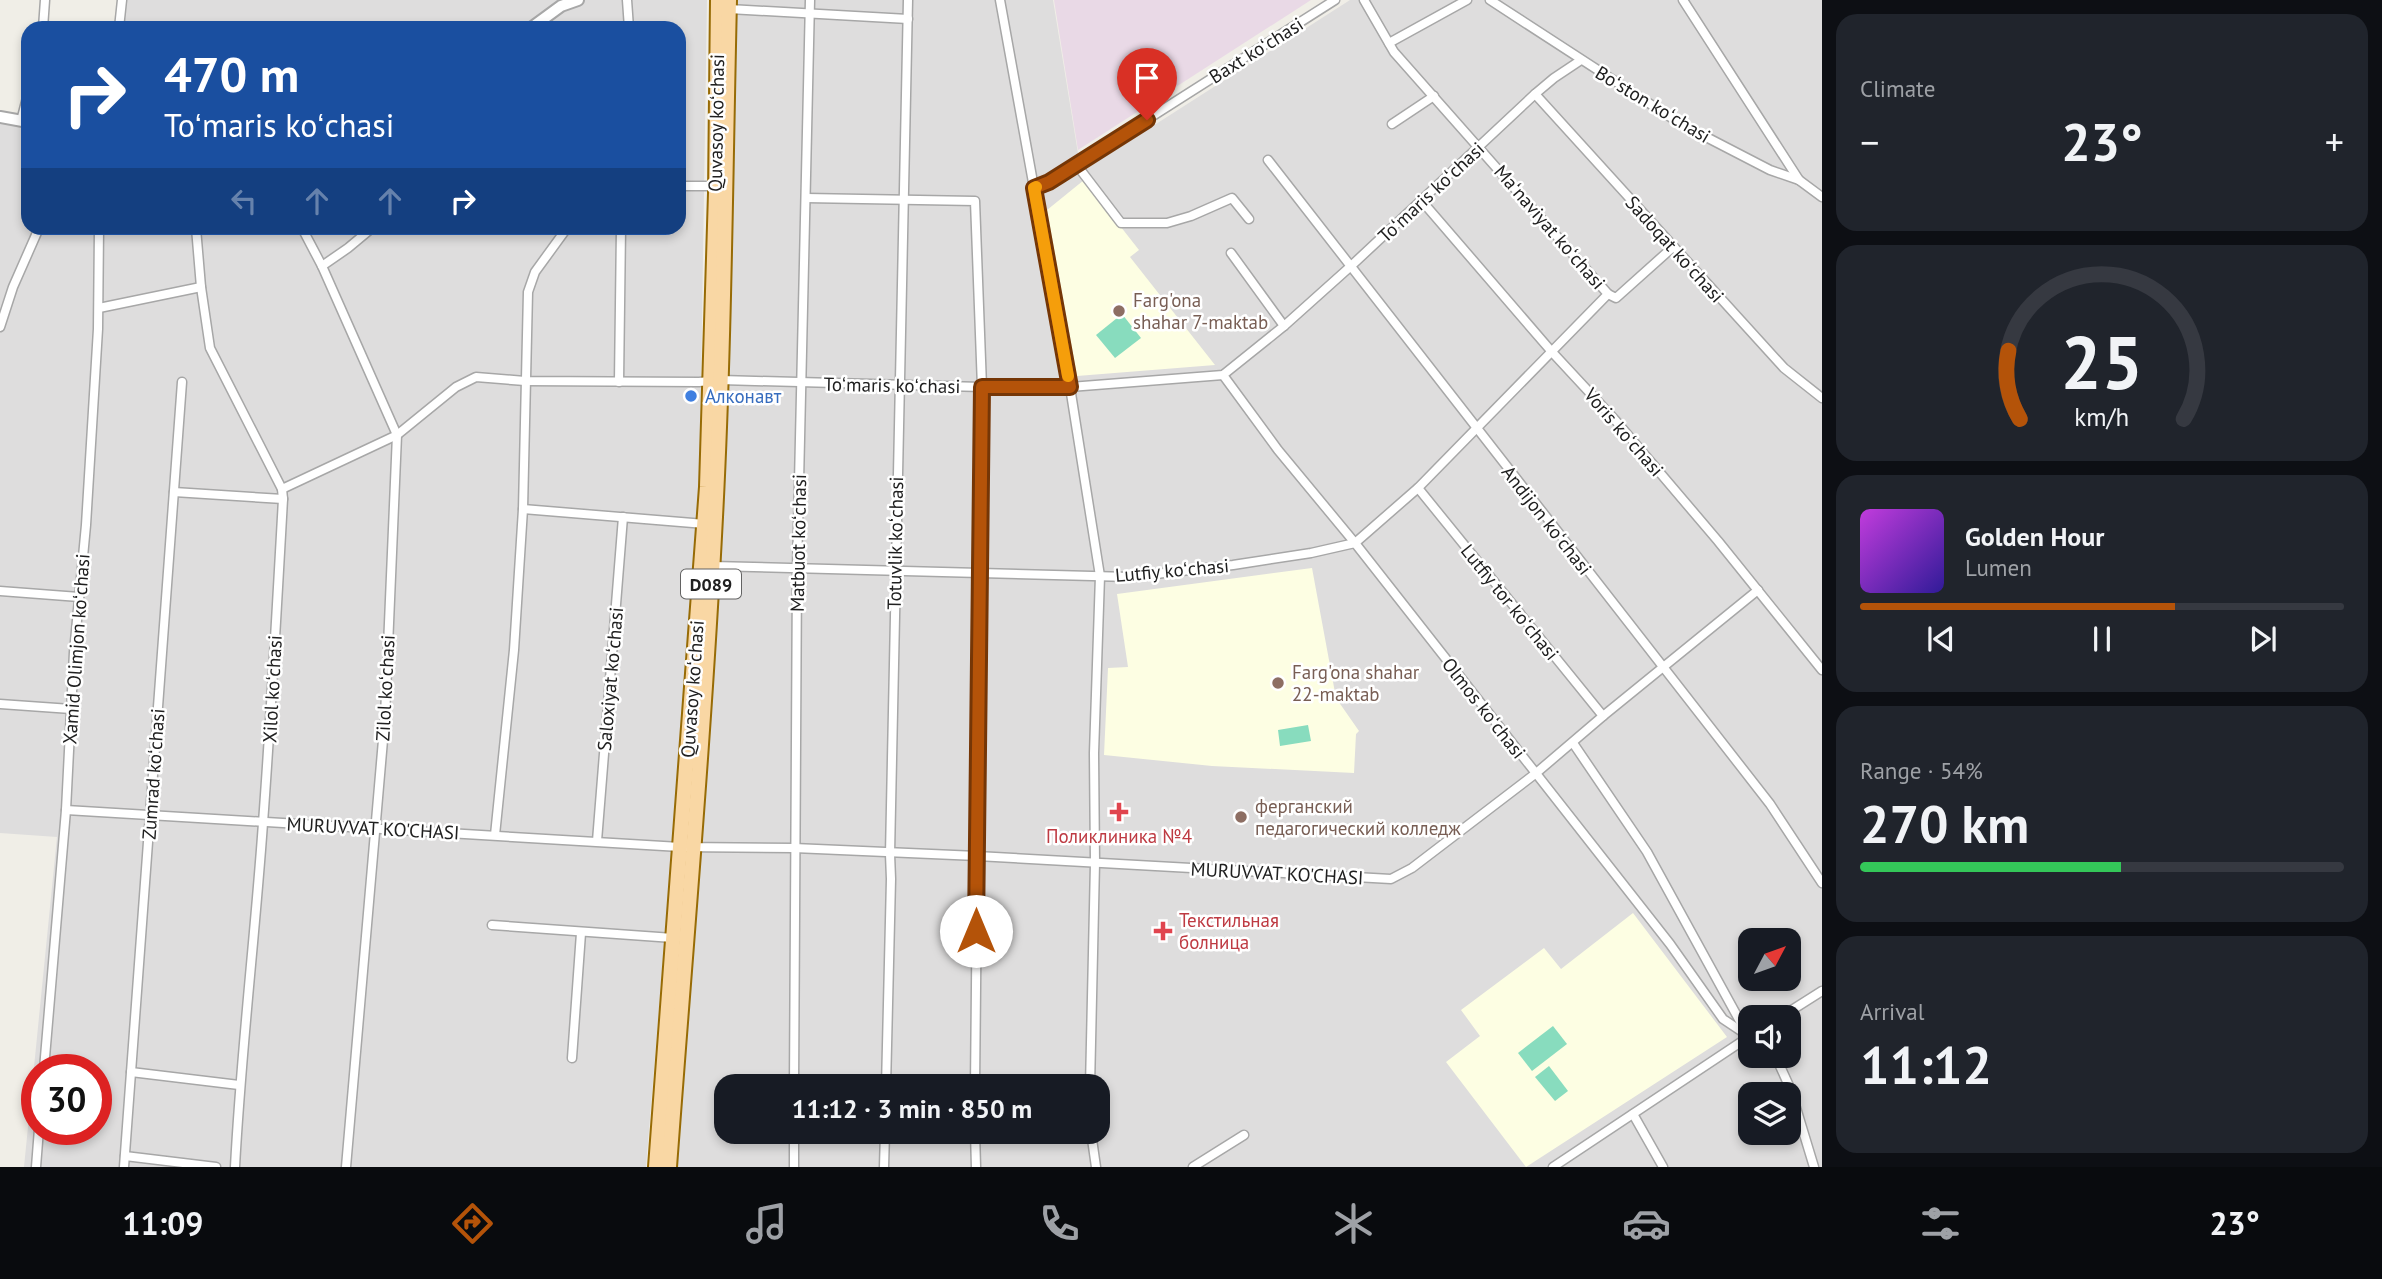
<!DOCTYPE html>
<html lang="en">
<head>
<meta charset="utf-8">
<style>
  :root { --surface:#171b24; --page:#20242c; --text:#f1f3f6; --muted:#9ea1a6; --line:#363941; --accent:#b45309 }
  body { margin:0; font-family:"PT Sans",sans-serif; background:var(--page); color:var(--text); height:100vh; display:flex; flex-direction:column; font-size:26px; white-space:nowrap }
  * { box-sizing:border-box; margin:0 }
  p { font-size:23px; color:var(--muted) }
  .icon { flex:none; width:38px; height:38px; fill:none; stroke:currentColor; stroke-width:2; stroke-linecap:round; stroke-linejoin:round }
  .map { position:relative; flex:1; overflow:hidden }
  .details { display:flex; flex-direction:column; gap:14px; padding:14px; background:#0d0f14; width:560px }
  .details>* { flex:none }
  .top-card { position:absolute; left:21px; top:21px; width:665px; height:214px; border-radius:21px; box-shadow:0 4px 10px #0003; background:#1a4fa0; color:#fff; overflow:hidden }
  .needle { width:46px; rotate:49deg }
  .controls { position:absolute; left:1738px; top:928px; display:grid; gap:14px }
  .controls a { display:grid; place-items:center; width:63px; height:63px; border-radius:14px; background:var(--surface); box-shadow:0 4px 10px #0003; font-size:35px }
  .speed { position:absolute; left:21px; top:1054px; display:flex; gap:14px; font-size:35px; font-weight:700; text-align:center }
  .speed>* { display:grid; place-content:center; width:91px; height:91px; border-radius:50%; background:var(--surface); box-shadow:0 4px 10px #0003; line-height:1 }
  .speed .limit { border:10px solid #d22; background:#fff; color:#111 }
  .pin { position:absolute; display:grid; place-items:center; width:60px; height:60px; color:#fff; margin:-72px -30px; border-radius:50% 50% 50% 0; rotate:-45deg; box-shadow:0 0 7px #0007 }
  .pin .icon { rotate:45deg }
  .me { position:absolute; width:77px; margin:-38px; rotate:0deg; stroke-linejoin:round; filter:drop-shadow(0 0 5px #0008) }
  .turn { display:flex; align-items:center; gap:24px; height:147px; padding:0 28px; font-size:32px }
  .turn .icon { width:91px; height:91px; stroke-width:2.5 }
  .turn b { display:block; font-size:49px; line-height:60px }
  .lanes { display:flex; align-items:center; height:66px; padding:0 28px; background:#0003; justify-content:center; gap:35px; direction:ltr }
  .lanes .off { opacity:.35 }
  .big { font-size:52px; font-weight:800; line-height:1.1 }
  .details .tile { flex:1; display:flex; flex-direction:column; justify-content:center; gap:10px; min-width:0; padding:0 24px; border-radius:21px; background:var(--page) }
  .details .dial { align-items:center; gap:0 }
  .dial svg { height:182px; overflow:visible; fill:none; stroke:var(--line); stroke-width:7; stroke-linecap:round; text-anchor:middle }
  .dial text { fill:var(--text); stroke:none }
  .song { display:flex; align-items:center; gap:21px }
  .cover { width:84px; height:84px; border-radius:10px; background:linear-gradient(135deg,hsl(290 70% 55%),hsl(250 70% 35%)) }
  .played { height:7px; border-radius:4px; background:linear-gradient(90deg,var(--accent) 65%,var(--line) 65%) }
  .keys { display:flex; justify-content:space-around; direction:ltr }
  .heat { display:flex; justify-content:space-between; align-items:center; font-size:38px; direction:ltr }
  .charge { height:10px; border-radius:5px; background:linear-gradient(90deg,#34c759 54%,var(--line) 0) }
  .trip { position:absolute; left:714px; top:1074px; width:396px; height:70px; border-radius:21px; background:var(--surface); box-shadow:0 4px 10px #0003; font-weight:800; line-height:70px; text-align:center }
  .tabs { display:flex; height:112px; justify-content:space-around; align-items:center; background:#090b0e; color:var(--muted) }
  .tabs .icon { width:49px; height:49px }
  .tabs .on { color:var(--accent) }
  .tabs b { font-size:32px; color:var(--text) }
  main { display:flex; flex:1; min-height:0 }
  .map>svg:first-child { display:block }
  .residential { fill:#dedddd; fill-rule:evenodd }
  .industrial { fill:#e9d9e6 }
  .education { fill:#fdfee3 }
  .pitch { fill:#88dcbe }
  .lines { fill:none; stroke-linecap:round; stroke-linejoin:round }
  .minor-casing { stroke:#a7a7a7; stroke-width:11 }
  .tertiary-casing { stroke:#a7a7a7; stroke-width:14 }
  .primary-casing { stroke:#976b05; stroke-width:18 }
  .minor { stroke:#fff; stroke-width:8 }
  .tertiary { stroke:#fff; stroke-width:10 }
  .primary { stroke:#f9d7a4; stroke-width:14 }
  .route-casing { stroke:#753606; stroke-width:18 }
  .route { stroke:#b45309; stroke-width:12 }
  .slow { stroke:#f59e0b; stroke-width:12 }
  .education-dot { fill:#8d6e63; stroke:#fff; stroke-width:2.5 }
  .shop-dot { fill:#3f7fe0; stroke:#fff; stroke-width:2.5 }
  .health-dot { fill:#e0444e; stroke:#fff; stroke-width:2.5 }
  .labels { text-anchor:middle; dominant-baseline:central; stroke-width:5; stroke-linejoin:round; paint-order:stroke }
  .shield { fill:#fff; stroke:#636363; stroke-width:2 }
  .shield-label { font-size:18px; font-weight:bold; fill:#202020 }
  .street-label { font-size:19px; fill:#202020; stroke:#fff }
  .education-label { font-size:19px; fill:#785e54; stroke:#fff; text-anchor:start }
  .shop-label { font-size:19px; fill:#366cbe; stroke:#fff; text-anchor:start }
  .health-label { font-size:19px; fill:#be3a42; stroke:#fff }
</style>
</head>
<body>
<main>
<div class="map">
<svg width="1822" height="1167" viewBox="0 0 1822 1167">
  <rect width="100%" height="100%" fill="#f0eee7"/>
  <!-- residential -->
  <g class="residential">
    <path d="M 117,0 L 707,0 L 699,516 L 646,1167 L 24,1167 L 57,837 L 0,833 L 0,114 L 28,118 L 28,228 L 679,228 L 679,28 L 115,28 ZM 37,1069 L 96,1069 L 96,1129 L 37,1129 Z"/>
    <path d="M 736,0 L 1053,0 L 1081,172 L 1350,0 L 1822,0 L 1822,1167 L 665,1167 ZM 1750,940 L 1788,940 L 1788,978 L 1750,978 ZM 1750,1017 L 1788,1017 L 1788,1055 L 1750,1055 ZM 726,1087 L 1097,1087 L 1097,1132 L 726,1132 ZM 1750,1094 L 1788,1094 L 1788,1132 L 1750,1132 Z"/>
  </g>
  <!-- industrial -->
  <path class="industrial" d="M 1054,0 L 1311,0 L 1078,150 Z"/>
  <!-- education -->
  <g class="education">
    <path d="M 1084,180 L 1139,250 L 1130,257 L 1215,365 L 1077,376 L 1047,210 Z"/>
    <path d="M 1312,568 L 1336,698 L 1359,731 L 1356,734 L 1354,773 L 1212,766 L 1104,755 L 1108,668 L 1128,667 L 1117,594 Z"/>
    <path d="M 1633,913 L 1727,1037 L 1526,1167 L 1446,1062 L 1480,1036 L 1461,1010 L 1544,948 L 1561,969 Z"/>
  </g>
  <!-- pitch -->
  <g class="pitch">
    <path d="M 1122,314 L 1141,338 L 1115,358 L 1096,335 Z"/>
    <path d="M 1308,725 L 1311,741 L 1280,746 L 1278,730 Z"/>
    <path d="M 1553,1026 L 1567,1044 L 1532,1071 L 1518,1053 Z"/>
    <path d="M 1549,1066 L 1568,1091 L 1555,1101 L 1535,1077 Z"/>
  </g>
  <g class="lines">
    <defs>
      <g id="minor">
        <path d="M 627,0 L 629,28"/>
        <path d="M 1000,0 L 1070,387 L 1100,576 L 1094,753 L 1095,863 L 1090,1087"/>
        <path d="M 1490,0 L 1681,124 L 1770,170 L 1799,180 L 1822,197"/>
        <path d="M 1683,0 L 1799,180"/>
        <path d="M 729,9 L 908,19"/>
        <path d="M 43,28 L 45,0"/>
        <path d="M 119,28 L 122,0"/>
        <path d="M 1389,43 L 1467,0"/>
        <path d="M 1535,94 L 1784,368 L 1822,398"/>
        <path d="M 21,121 L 28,94"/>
        <path d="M 1392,124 L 1434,96"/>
        <path d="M 1268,160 L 1770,804 L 1822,883"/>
        <path d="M 1076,164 L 1121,223 L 1167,223 L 1191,216 L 1232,198 L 1249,219"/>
        <path d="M 679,186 L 716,186"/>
        <path d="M 1034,188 L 1049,182 L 1335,0"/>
        <path d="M 806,198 L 975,201 L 982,387 L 975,1087"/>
        <path d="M 1421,200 L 1552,352 L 1616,421 L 1718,541 L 1822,670"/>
        <path d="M 196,228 L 201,287 L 210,348 L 282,489 L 283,499 C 277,607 271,715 263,823 C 255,937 241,1052 235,1167"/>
        <path d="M 302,228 L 322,266 L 397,435 L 385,717 L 346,1167"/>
        <path d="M 1231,253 L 1284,326"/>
        <path d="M 322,266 L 348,248 L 372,228"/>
        <path d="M 1608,294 L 1616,298 L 1673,247"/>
        <path d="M 99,308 L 201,287"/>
        <path d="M 0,327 L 13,287 L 39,228"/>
        <path d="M 1223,375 L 1278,450 L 1355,543 L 1670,944 L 1723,1019 L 1750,1037"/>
        <path d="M 619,382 L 621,228"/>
        <path d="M 1418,488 L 1603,716"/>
        <path d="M 282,489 L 397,435 L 456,387 L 476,377 L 525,381 L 699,382 L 721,380 L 982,387 L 1070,387 L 1223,375 L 1284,326 L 1351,266 L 1535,94 L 1554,78 L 1581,60"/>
        <path d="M 174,492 L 283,499"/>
        <path d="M 523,509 L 705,524"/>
        <path d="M 712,566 L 1130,577 L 1233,565 L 1311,553 L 1355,543 L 1418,488 L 1608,294 L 1394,52 L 1364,0"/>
        <path d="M 0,591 L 79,597"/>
        <path d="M 0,704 L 71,709"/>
        <path d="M 1573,743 L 1647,852 L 1747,1034"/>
        <path d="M 66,810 L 680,847 L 794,848 L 977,856 L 1391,879 L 1412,868 L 1535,774 L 1603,716 L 1758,590"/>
        <path d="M 495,835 L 514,650 L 523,509 L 528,292 L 535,272 L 567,228"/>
        <path d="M 597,841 L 623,517"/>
        <path d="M 492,925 L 673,938"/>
        <path d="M 1781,1017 L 1822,991"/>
        <path d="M 1775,1055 L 1790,1088 L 1814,1167"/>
        <path d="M 572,1058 L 581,933"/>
        <path d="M 44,1069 L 66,810 L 74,652 L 86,525 L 98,329 L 99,228"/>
        <path d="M 131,1072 L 239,1085"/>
        <path d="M 794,1087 L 797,570 L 810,0"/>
        <path d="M 886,1087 L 891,879 L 890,854 L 908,0"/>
        <path d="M 1633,1114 L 1663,1167"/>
        <path d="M 975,1132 L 976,1167"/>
        <path d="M 1091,1132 L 1096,1167"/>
        <path d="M 125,1156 L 216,1167"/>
        <path d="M 36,1167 L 39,1129"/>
        <path d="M 124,1167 L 182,382"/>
        <path d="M 794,1167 L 794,1132"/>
        <path d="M 884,1167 L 885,1132"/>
        <path d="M 1193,1167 L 1244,1135"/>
        <path d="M 1553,1167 L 1750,1036"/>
      </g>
      <g id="tertiary">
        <path d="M 531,28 L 561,6 L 578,0"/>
        <path d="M 0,117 L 28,122"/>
      </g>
      <g id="primary">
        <path d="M 656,1167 L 707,487 L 716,193 L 718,0"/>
        <path d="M 669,1167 C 685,950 704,734 715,517 C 724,344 725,172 729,0"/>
      </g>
    </defs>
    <!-- minor casing -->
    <use href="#minor" class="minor-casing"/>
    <!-- tertiary casing -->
    <use href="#tertiary" class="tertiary-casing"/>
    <!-- primary casing -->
    <use href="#primary" class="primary-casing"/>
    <!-- minor -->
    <use href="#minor" class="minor"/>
    <!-- tertiary -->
    <use href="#tertiary" class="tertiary"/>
    <!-- primary -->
    <use href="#primary" class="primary"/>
  </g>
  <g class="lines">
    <defs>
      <path id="route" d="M 976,931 L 982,387 L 1070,387 L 1034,188 L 1049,182 L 1147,120"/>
    </defs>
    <!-- route casing -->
    <use href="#route" class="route-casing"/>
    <!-- route -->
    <use href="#route" class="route"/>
    <!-- slow -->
    <path class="slow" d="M 1036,187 L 1034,188 L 1068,376"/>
  </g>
  <!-- markers -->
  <g class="education-dot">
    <circle cx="1119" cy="311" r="7"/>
    <circle cx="1278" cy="683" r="7"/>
    <circle cx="1241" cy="817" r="7"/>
  </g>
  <circle class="shop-dot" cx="691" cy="396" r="7"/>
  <g class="health-dot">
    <path d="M1115.5 801.5h7v7h7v7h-7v7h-7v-7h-7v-7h7z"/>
    <path d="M1159.5 920.5h7v7h7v7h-7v7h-7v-7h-7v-7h7z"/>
  </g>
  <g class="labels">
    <!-- shield labels -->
    <rect class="shield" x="681" y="569.5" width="60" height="29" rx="5"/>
    <g class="shield-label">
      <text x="711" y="584">D089</text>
    </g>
    <!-- street labels -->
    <g class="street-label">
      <text transform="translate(1256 50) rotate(-32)">Baxt koʻchasi</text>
      <text transform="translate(1653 104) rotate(31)">Boʻston koʻchasi</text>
      <text transform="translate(716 123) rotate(-89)">Quvasoy koʻchasi</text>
      <text transform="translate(1431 192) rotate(-43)">Toʻmaris koʻchasi</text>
      <text transform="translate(1550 227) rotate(49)">Maʻnaviyat koʻchasi</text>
      <text transform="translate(1675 249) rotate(48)">Sadoqat koʻchasi</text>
      <text transform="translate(892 385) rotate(1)">Toʻmaris koʻchasi</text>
      <text transform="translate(1624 432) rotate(49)">Voris koʻchasi</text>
      <text transform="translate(1547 520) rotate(52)">Andijon koʻchasi</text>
      <text transform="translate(798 543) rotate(-89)">Matbuot koʻchasi</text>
      <text transform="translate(895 543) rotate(-89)">Totuvlik koʻchasi</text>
      <text transform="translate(1172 570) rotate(-5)">Lutfiy koʻchasi</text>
      <text transform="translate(1510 602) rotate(51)">Lutfiy tor koʻchasi</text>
      <text transform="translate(76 649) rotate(-86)">Xamid Olimjon koʻchasi</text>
      <text transform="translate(610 679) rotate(-85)">Saloxiyat koʻchasi</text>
      <text transform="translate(385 688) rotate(-87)">Zilol koʻchasi</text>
      <text transform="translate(272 689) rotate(-87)">Xilol koʻchasi</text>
      <text transform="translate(692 689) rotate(-86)">Quvasoy koʻchasi</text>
      <text transform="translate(1484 708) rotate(52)">Olmos koʻchasi</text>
      <text transform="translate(153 774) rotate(-86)">Zumrad koʻchasi</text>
      <text transform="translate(373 828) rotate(3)">MURUVVAT KO'CHASI</text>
      <text transform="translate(1277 873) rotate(3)">MURUVVAT KO'CHASI</text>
    </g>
    <!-- education labels -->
    <g class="education-label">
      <text x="1133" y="300">Farg'ona<tspan x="1133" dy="22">shahar 7-maktab</tspan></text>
      <text x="1292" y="672">Farg'ona shahar<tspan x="1292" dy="22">22-maktab</tspan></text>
      <text x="1255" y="806">ферганский<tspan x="1255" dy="22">педагогический колледж</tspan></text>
    </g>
    <!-- shop labels -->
    <g class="shop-label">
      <text x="705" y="396">Алконавт</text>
    </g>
    <!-- health labels -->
    <g class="health-label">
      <text x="1119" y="836">Поликлиника №4</text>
      <text x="1179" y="920" text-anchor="start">Текстильная<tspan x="1179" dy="22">болница</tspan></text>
    </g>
  </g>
</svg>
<div class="controls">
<a><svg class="needle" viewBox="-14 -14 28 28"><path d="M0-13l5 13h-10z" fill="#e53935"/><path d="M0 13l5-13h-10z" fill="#9ea1a6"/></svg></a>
<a><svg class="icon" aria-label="sound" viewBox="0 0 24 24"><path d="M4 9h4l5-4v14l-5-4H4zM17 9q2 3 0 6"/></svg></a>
<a><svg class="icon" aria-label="layers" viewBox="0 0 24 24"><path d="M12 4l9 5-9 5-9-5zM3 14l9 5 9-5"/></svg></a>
</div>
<div class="speed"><div class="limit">30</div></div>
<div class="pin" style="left:1147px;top:120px;background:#d93025"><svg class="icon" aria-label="arrive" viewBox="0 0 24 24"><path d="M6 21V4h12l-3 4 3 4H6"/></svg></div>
<svg class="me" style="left:976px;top:931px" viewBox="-20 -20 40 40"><circle r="19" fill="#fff"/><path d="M0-13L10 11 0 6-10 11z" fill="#b45309"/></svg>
<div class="trip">11:12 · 3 min · 850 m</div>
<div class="top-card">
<div class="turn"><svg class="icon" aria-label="right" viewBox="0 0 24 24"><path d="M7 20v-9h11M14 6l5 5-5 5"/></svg><div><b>470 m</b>Toʻmaris koʻchasi</div></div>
<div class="lanes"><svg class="icon off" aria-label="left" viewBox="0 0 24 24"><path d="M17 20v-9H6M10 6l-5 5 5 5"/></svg><svg class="icon off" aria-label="ahead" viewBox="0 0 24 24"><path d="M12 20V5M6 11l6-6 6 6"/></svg><svg class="icon off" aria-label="ahead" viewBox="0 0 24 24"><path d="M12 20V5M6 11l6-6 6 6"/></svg><svg class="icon" aria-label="right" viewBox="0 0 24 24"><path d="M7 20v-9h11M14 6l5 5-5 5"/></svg></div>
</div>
</div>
<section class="details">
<div class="tile"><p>Climate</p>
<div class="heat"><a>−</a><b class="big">23°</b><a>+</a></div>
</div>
<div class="tile dial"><svg viewBox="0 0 100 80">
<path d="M14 69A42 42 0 1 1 86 69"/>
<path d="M14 69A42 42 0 0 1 9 39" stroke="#b45309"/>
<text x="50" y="56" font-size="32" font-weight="700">25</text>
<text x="50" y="72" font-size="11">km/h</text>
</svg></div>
<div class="tile">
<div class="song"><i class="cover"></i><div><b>Golden Hour</b><p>Lumen</p></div></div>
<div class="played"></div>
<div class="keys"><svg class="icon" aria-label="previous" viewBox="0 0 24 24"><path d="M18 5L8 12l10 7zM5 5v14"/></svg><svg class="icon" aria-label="pause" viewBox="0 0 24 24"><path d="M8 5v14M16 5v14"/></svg><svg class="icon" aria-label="next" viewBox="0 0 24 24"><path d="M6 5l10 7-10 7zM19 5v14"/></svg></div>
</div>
<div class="tile"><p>Range · 54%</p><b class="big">270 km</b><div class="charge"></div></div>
<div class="tile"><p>Arrival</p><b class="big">11:12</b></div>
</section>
</main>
<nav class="tabs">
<b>11:09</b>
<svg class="icon on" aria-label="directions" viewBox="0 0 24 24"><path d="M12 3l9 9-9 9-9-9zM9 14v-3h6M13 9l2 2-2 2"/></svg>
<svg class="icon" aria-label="music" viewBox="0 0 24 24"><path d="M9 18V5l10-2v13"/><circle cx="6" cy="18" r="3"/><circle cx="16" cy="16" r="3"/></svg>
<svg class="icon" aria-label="phone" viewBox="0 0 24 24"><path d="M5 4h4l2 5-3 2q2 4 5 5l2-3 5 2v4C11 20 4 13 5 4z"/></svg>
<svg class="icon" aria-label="climate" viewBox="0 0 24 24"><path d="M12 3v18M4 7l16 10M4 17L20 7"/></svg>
<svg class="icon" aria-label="car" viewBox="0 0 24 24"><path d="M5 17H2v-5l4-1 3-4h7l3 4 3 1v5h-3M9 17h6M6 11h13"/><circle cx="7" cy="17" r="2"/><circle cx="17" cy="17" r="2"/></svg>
<svg class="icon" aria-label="filters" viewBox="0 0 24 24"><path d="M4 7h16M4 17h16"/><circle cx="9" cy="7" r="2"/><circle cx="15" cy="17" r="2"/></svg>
<b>23°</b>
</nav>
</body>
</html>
